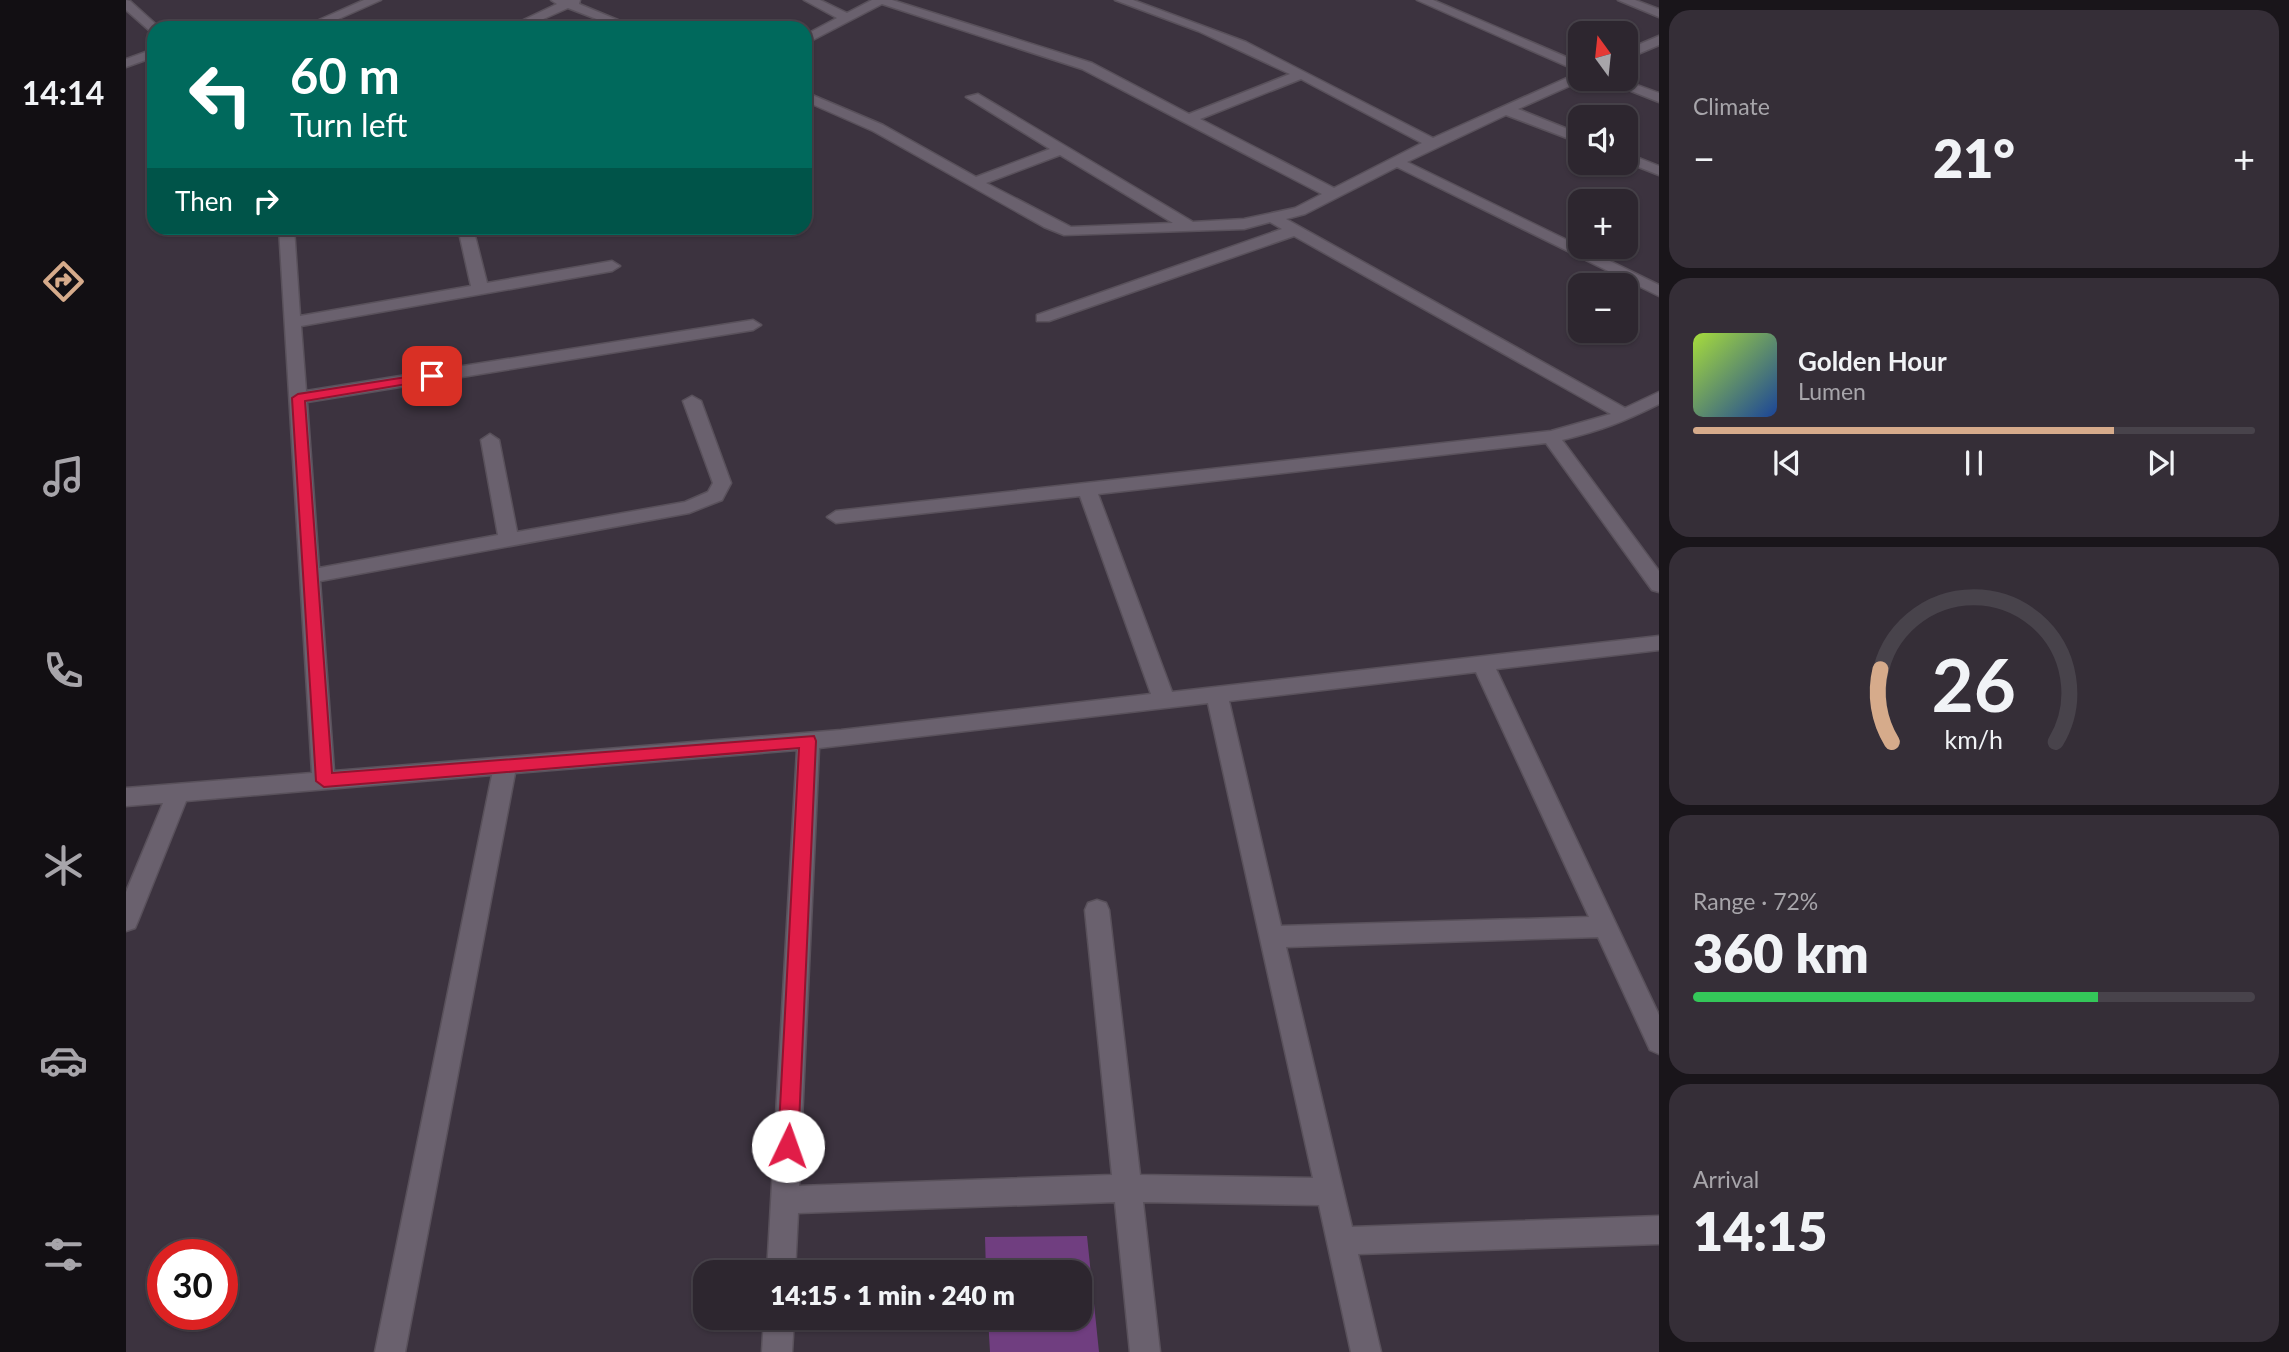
<!DOCTYPE html>
<html lang="en">
<head>
<meta charset="utf-8">
<style>
  :root { --surface:#2d262f; --page:#352e37; --text:#f1f3f6; --muted:#a7a5aa; --line:#48434b; --accent:#d6ab8b }
  body { margin:0; font-family:Lato,sans-serif; background:var(--page); color:var(--text); height:100vh; display:flex; flex-direction:column; font-size:26px; white-space:nowrap }
  * { box-sizing:border-box; margin:0 }
  p { font-size:23px; color:var(--muted) }
  .icon { flex:none; width:38px; height:38px; fill:none; stroke:currentColor; stroke-width:2; stroke-linecap:round; stroke-linejoin:round }
  .map { position:relative; flex:1; overflow:hidden }
  .drawer { display:flex; flex-direction:column; gap:10px; padding:10px; background:#19151a; width:630px }
  .drawer>* { flex:none }
  .guide { position:absolute; left:21px; top:21px; width:665px; height:214px; border-radius:21px; box-shadow:0 2px 5px #0004,0 0 0 2px var(--line); background:#00695c; color:#fff; overflow:hidden }
  .needle { width:46px; rotate:345deg }
  .fabs { position:absolute; left:1442px; top:21px; display:grid; gap:14px }
  .fabs a { display:grid; place-items:center; width:70px; height:70px; border-radius:14px; background:var(--surface); box-shadow:0 2px 5px #0004,0 0 0 2px var(--line); font-size:35px }
  .speed { position:absolute; left:21px; top:1239px; display:flex; gap:14px; font-size:35px; font-weight:700; text-align:center }
  .speed>* { display:grid; place-content:center; width:91px; height:91px; border-radius:50%; background:var(--surface); box-shadow:0 2px 5px #0004,0 0 0 2px var(--line); line-height:1 }
  .speed .limit { border:10px solid #d22; background:#fff; color:#111 }
  .pin { position:absolute; display:grid; place-items:center; width:60px; height:60px; color:#fff; margin:-30px; border-radius:14px; box-shadow:0 4px 10px #0006 }
  .me { position:absolute; width:77px; margin:-38px; rotate:3deg; stroke-linejoin:round; filter:drop-shadow(0 0 5px #0008) }
  .turn { display:flex; align-items:center; gap:24px; height:147px; padding:0 28px; font-size:32px }
  .turn .icon { width:91px; height:91px; stroke-width:2.5 }
  .turn b { display:block; font-size:49px; line-height:60px }
  .then { display:flex; align-items:center; height:66px; padding:0 28px; background:#0003; gap:14px; font-size:26px }
  .big { font-size:52px; font-weight:800; line-height:1.1 }
  .drawer .widget { flex:1; display:flex; flex-direction:column; justify-content:center; gap:10px; min-width:0; padding:0 24px; border-radius:21px; background:var(--page) }
  .drawer .dial { align-items:center; gap:0 }
  .dial svg { height:182px; overflow:visible; fill:none; stroke:var(--line); stroke-width:7; stroke-linecap:round; text-anchor:middle }
  .dial text { fill:var(--text); stroke:none }
  .song { display:flex; align-items:center; gap:21px }
  .cover { width:84px; height:84px; border-radius:10px; background:linear-gradient(135deg,hsl(80 70% 55%),hsl(220 70% 35%)) }
  .played { height:7px; border-radius:4px; background:linear-gradient(90deg,var(--accent) 75%,var(--line) 75%) }
  .keys { display:flex; justify-content:space-around; direction:ltr }
  .heat { display:flex; justify-content:space-between; align-items:center; font-size:38px; direction:ltr }
  .charge { height:10px; border-radius:5px; background:linear-gradient(90deg,#34c759 72%,var(--line) 0) }
  .trip { position:absolute; left:567px; top:1260px; width:399px; height:70px; border-radius:21px; background:var(--surface); box-shadow:0 2px 5px #0004,0 0 0 2px var(--line); font-weight:800; line-height:70px; text-align:center }
  main { display:flex; flex:1; min-height:0 }
  .tabs { display:flex; flex-direction:column; width:126px; justify-content:space-around; align-items:center; background:#120f13; color:var(--muted) }
  .tabs .icon { width:49px; height:49px }
  .tabs .selected { color:var(--accent) }
  .tabs b { font-size:32px; color:var(--text) }
  .map>svg:first-child { display:block }
  .building { fill:#703e80 }
  .lines { fill:none; stroke-linecap:round; stroke-linejoin:round }
  .minor-casing { stroke:#59515b; stroke-width:3 }
  .minor { fill:#6a616e; fill-rule:evenodd }
  .route { fill:#e11d48; stroke:#92132f; stroke-width:2 }
</style>
</head>
<body>
<main>
<nav class="tabs">
<b>14:14</b>
<svg class="icon selected" aria-label="directions" viewBox="0 0 24 24"><path d="M12 3l9 9-9 9-9-9zM9 14v-3h6M13 9l2 2-2 2"/></svg>
<svg class="icon" aria-label="music" viewBox="0 0 24 24"><path d="M9 18V5l10-2v13"/><circle cx="6" cy="18" r="3"/><circle cx="16" cy="16" r="3"/></svg>
<svg class="icon" aria-label="phone" viewBox="0 0 24 24"><path d="M5 4h4l2 5-3 2q2 4 5 5l2-3 5 2v4C11 20 4 13 5 4z"/></svg>
<svg class="icon" aria-label="climate" viewBox="0 0 24 24"><path d="M12 3v18M4 7l16 10M4 17L20 7"/></svg>
<svg class="icon" aria-label="car" viewBox="0 0 24 24"><path d="M5 17H2v-5l4-1 3-4h7l3 4 3 1v5h-3M9 17h6M6 11h13"/><circle cx="7" cy="17" r="2"/><circle cx="17" cy="17" r="2"/></svg>
<svg class="icon" aria-label="filters" viewBox="0 0 24 24"><path d="M4 7h16M4 17h16"/><circle cx="9" cy="7" r="2"/><circle cx="15" cy="17" r="2"/></svg>
</nav>
<div class="map">
<svg width="1533" height="1352" viewBox="0 0 1533 1352">
  <rect width="100%" height="100%" fill="#3c333f"/>
  <!-- building -->
  <path class="building" d="M 961,1236 L 973,1352 L 864,1352 L 862,1318 L 954,1318 L 954,1272 L 860,1272 L 859,1237 Z"/>
  <g class="lines">
    <defs>
      <g id="minor">
        <path d="M 0,0 L 4,1 L 34,28 L 24,31 L 0,10 Z"/>
        <path d="M 238,0 L 255,0 L 192,28 L 175,28 Z"/>
        <path d="M 425,0 L 454,0 L 453,4 L 511,28 L 494,28 L 442,8 L 397,28 L 381,28 L 431,4 Z"/>
        <path d="M 678,0 L 694,0 L 721,13 L 746,0 L 766,0 L 966,63 L 1063,114 L 1164,74 L 1072,31 L 989,0 L 1007,0 L 1120,42 L 1307,138 L 1454,72 L 1454,79 L 1459,79 L 1392,109 L 1454,134 L 1454,143 L 1380,115 L 1281,162 L 1533,285 L 1533,296 L 1271,167 L 1179,214 L 1160,219 L 1499,408 L 1533,392 L 1533,404 C 1497,422 1476,430 1436,440 L 1533,571 L 1533,592 L 1526,590 L 1420,443 L 972,494 L 1046,692 L 1533,636 L 1533,650 L 1370,669 L 1533,1015 L 1533,1054 L 1524,1050 L 1472,937 L 1160,947 L 1226,1227 L 1533,1216 L 1533,1244 L 1232,1254 L 1255,1352 L 1225,1352 L 1193,1205 L 1017,1202 L 1034,1352 L 1004,1352 L 989,1202 L 672,1213 L 669,1272 L 641,1272 L 671,750 L 389,773 L 279,1352 L 249,1352 L 366,775 L 60,801 L 12,921 L 9,928 L 0,931 L 0,892 L 37,803 L 0,806 L 0,788 L 186,773 L 153,228 L 168,228 L 174,316 L 345,286 L 332,228 L 347,228 L 361,283 L 486,261 L 494,266 L 486,271 L 175,326 L 180,391 L 627,320 L 635,325 L 627,330 L 181,402 L 193,568 L 372,535 L 355,440 L 364,434 L 373,440 L 391,532 L 559,502 L 582,492 L 587,483 L 557,401 L 566,396 L 575,401 L 605,483 L 596,500 L 563,513 L 194,581 L 208,771 L 715,730 L 1025,694 L 954,496 L 710,523 L 701,517 L 710,511 L 1425,431 L 1485,414 L 1168,236 L 923,321 L 911,321 L 911,315 L 1156,229 L 1144,222 L 1118,229 L 938,235 L 918,227 L 747,131 L 679,101 L 679,92 L 757,125 L 850,177 L 924,149 L 840,97 L 852,94 L 1067,222 L 1118,219 L 1169,208 L 1196,194 L 956,69 L 756,4 L 679,44 L 679,35 L 711,18 ZM 1175,79 L 1188,86 L 1296,143 L 1208,188 L 1074,119 ZM 934,155 L 1047,223 L 945,227 L 860,183 ZM 1350,672 L 1463,917 L 1155,926 L 1103,701 ZM 1082,703 L 1187,1178 L 1014,1175 L 983,910 L 980,903 L 971,900 L 962,903 L 959,910 L 986,1175 L 673,1186 L 693,748 Z"/>
        <path d="M 1291,0 L 1307,0 L 1454,63 L 1454,72 Z"/>
        <path d="M 1492,0 L 1509,0 L 1533,9 L 1533,17 Z"/>
        <path d="M 1533,36 L 1533,45 L 1500,59 L 1500,50 Z"/>
        <path d="M 28,49 L 28,57 L 0,67 L 0,59 Z"/>
        <path d="M 1475,79 L 1494,79 L 1533,93 L 1533,102 Z"/>
        <path d="M 1500,153 L 1533,166 L 1533,175 L 1500,162 Z"/>
        <path d="M 638,1318 L 668,1318 L 666,1352 L 636,1352 Z"/>
      </g>
    </defs>
    <!-- minor casing -->
    <use href="#minor" class="minor-casing"/>
    <!-- minor -->
    <use href="#minor" class="minor"/>
  </g>
  <!-- route -->
  <path class="route" d="M 306,373 L 311,374 L 311,379 L 179,401 L 206,773 L 688,736 L 690,741 L 672,1146 L 669,1153 L 662,1156 L 655,1153 L 652,1146 L 673,748 L 198,787 L 190,781 L 166,398 L 172,394 Z"/>
</svg>
<div class="fabs">
<a><svg class="needle" viewBox="-14 -14 28 28"><path d="M0-13l5 13h-10z" fill="#e53935"/><path d="M0 13l5-13h-10z" fill="#a7a5aa"/></svg></a>
<a><svg class="icon" aria-label="sound" viewBox="0 0 24 24"><path d="M4 9h4l5-4v14l-5-4H4zM17 9q2 3 0 6"/></svg></a>
<a>+</a>
<a>−</a>
</div>
<div class="speed"><div class="limit">30</div></div>
<div class="pin" style="left:306px;top:376px;background:#d93025"><svg class="icon" aria-label="arrive" viewBox="0 0 24 24"><path d="M6 21V4h12l-3 4 3 4H6"/></svg></div>
<svg class="me" style="left:662px;top:1146px" viewBox="-20 -20 40 40"><circle r="19" fill="#fff"/><path d="M0-13L10 11 0 6-10 11z" fill="#e11d48"/></svg>
<div class="trip">14:15 · 1 min · 240 m</div>
<div class="guide">
<div class="turn"><svg class="icon" aria-label="left" viewBox="0 0 24 24"><path d="M17 20v-9H6M10 6l-5 5 5 5"/></svg><div><b>60 m</b>Turn left</div></div>
<div class="then">Then<svg class="icon" aria-label="right" viewBox="0 0 24 24"><path d="M7 20v-9h11M14 6l5 5-5 5"/></svg></div>
</div>
</div>
<section class="drawer">
<div class="widget"><p>Climate</p>
<div class="heat"><a>−</a><b class="big">21°</b><a>+</a></div>
</div>
<div class="widget">
<div class="song"><i class="cover"></i><div><b>Golden Hour</b><p>Lumen</p></div></div>
<div class="played"></div>
<div class="keys"><svg class="icon" aria-label="previous" viewBox="0 0 24 24"><path d="M18 5L8 12l10 7zM5 5v14"/></svg><svg class="icon" aria-label="pause" viewBox="0 0 24 24"><path d="M8 5v14M16 5v14"/></svg><svg class="icon" aria-label="next" viewBox="0 0 24 24"><path d="M6 5l10 7-10 7zM19 5v14"/></svg></div>
</div>
<div class="widget dial"><svg viewBox="0 0 100 80">
<path d="M14 69A42 42 0 1 1 86 69"/>
<path d="M14 69A42 42 0 0 1 9 37" stroke="#d6ab8b"/>
<text x="50" y="56" font-size="32" font-weight="700">26</text>
<text x="50" y="72" font-size="11">km/h</text>
</svg></div>
<div class="widget"><p>Range · 72%</p><b class="big">360 km</b><div class="charge"></div></div>
<div class="widget"><p>Arrival</p><b class="big">14:15</b></div>
</section>
</main>
</body>
</html>
